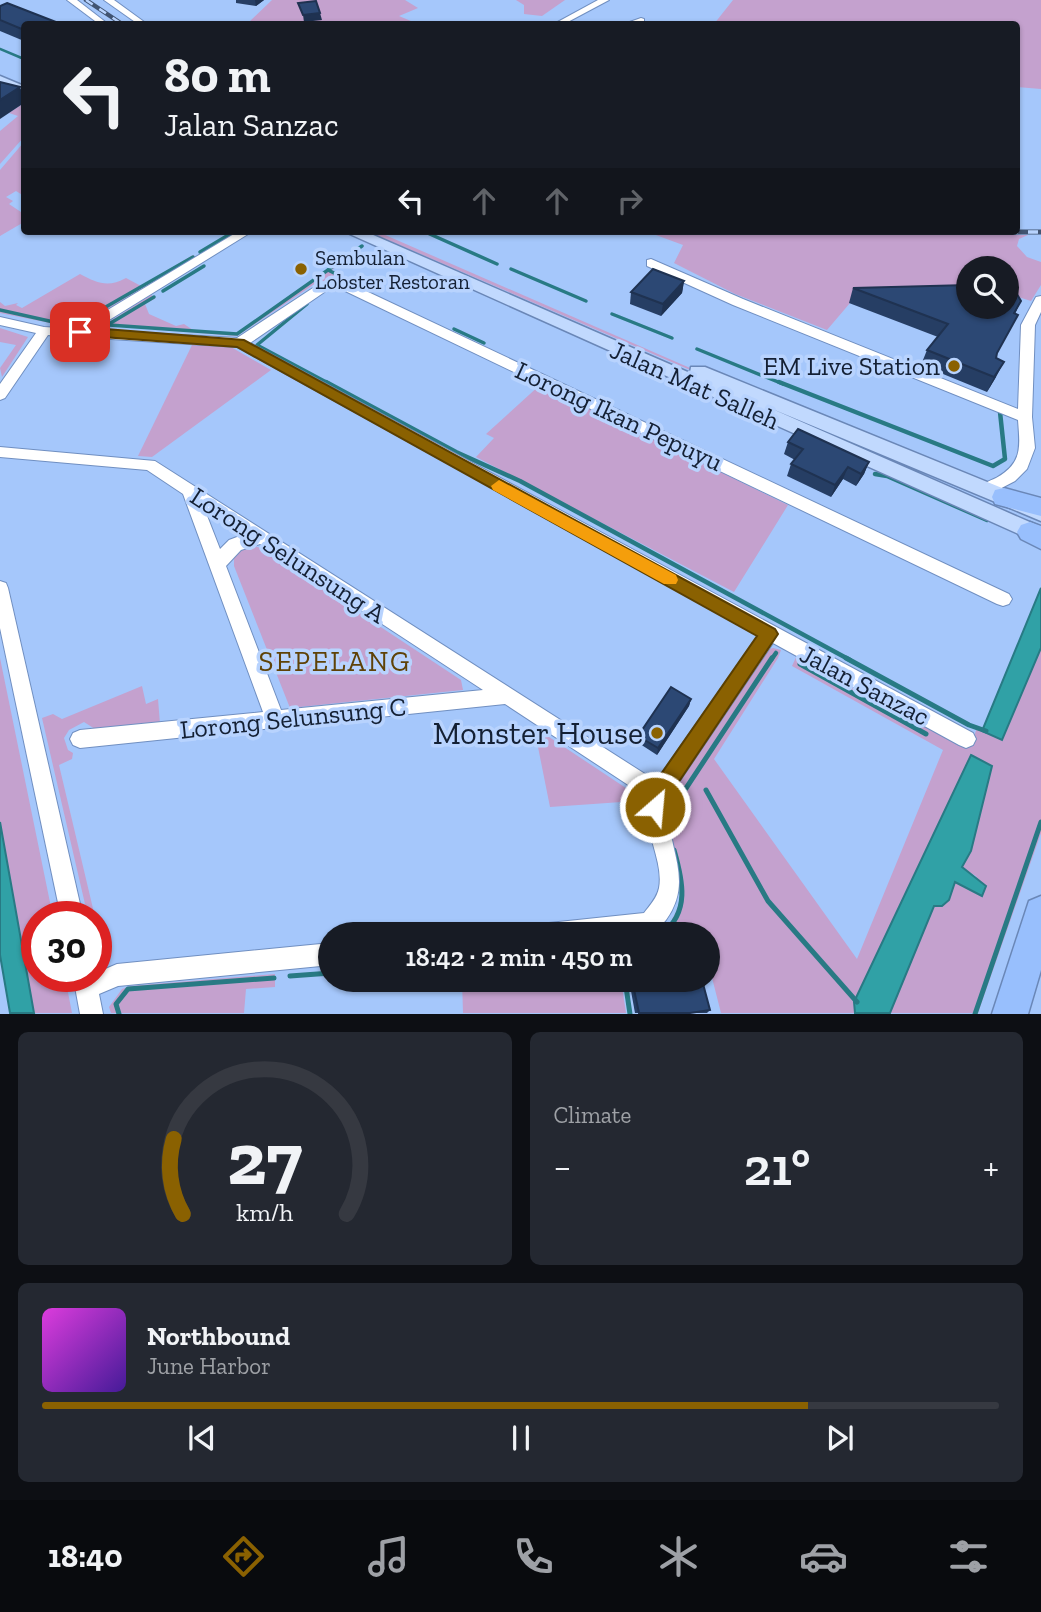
<!DOCTYPE html>
<html lang="en">
<head>
<meta charset="utf-8">
<style>
  :root { --surface:#171b24; --page:#242831; --text:#f1f3f6; --muted:#9ea1a6; --line:#363941; --accent:#8a6101 }
  body { margin:0; font-family:"Zilla Slab",serif; background:var(--page); color:var(--text); height:100vh; display:flex; flex-direction:column; font-size:26px; white-space:nowrap }
  * { box-sizing:border-box; margin:0 }
  p { font-size:23px; color:var(--muted) }
  .icon { flex:none; width:38px; height:38px; fill:none; stroke:currentColor; stroke-width:2; stroke-linecap:round; stroke-linejoin:round }
  .map { position:relative; height:1014px; overflow:hidden }
  .drawer { display:flex; flex-direction:column; gap:18px; padding:18px; background:#0d0f14; flex:1 }
  .drawer>* { flex:none }
  .hud { position:absolute; left:21px; top:21px; width:999px; height:214px; border-radius:7px; box-shadow:0 2px 5px #0004; background:#171b24; color:var(--text); overflow:hidden }
  .buttons { position:absolute; left:956px; top:256px; display:grid; gap:14px }
  .buttons a { display:grid; place-items:center; width:63px; height:63px; border-radius:50%; background:var(--surface); box-shadow:0 2px 5px #0004; font-size:35px }
  .speed { position:absolute; left:21px; top:901px; display:flex; gap:14px; font-size:35px; font-weight:700; text-align:center }
  .speed>* { display:grid; place-content:center; width:91px; height:91px; border-radius:50%; background:var(--surface); box-shadow:0 2px 5px #0004; line-height:1 }
  .speed .limit { border:10px solid #d22; background:#fff; color:#111 }
  .pin { position:absolute; display:grid; place-items:center; width:60px; height:60px; color:#fff; margin:-30px; border-radius:14px; box-shadow:0 4px 10px #0006 }
  .me { position:absolute; width:77px; margin:-38px; rotate:27deg; stroke-linejoin:round; filter:drop-shadow(0 0 5px #0008) }
  .turn { display:flex; align-items:center; gap:24px; height:147px; padding:0 28px; font-size:32px }
  .turn .icon { width:91px; height:91px; stroke-width:2.5 }
  .turn b { display:block; font-size:49px; line-height:60px }
  .lanes { display:flex; align-items:center; height:66px; padding:0 28px; background:#0003; justify-content:center; gap:35px; direction:ltr }
  .lanes .off { opacity:.35 }
  .big { font-size:52px; font-weight:600; line-height:1.1 }
  .drawer .tile { flex:1; display:flex; flex-direction:column; justify-content:center; gap:10px; min-width:0; padding:0 24px; border-radius:10px; background:var(--page) }
  .drawer .dial { align-items:center; gap:0 }
  .dial svg { height:182px; overflow:visible; fill:none; stroke:var(--line); stroke-width:7; stroke-linecap:round; text-anchor:middle }
  .dial text { fill:var(--text); stroke:none }
  .song { display:flex; align-items:center; gap:21px }
  .cover { width:84px; height:84px; border-radius:10px; background:linear-gradient(135deg,hsl(300 70% 55%),hsl(260 70% 35%)) }
  .played { height:7px; border-radius:4px; background:linear-gradient(90deg,var(--accent) 80%,var(--line) 80%) }
  .keys { display:flex; justify-content:space-around; direction:ltr }
  .heat { display:flex; justify-content:space-between; align-items:center; font-size:38px; direction:ltr }
  .drawer .tiles { flex:1; display:grid; gap:18px; grid-template-columns:1fr 1fr }
  .tile:last-child { grid-column:span 2 }
  .trip { position:absolute; left:318px; top:922px; width:402px; height:70px; border-radius:35px; background:var(--surface); box-shadow:0 2px 5px #0004; font-weight:600; line-height:70px; text-align:center }
  .dock { display:flex; height:112px; justify-content:space-around; align-items:center; background:#090b0e; color:var(--muted) }
  .dock .icon { width:49px; height:49px }
  .dock .active { color:var(--accent) }
  .dock b { font-size:32px; color:var(--text) }
  .map>svg:first-child { display:block }
  .green { fill:#c4a1ce }
  .water { fill:#30a1a6; stroke:#287a84; stroke-width:2 }
  .lines { fill:none; stroke-linecap:round; stroke-linejoin:round }
  .stream-far3 { stroke:#287a84; stroke-width:2.5 }
  .stream-far2 { stroke:#287a84; stroke-width:3.5 }
  .stream-far1 { stroke:#287a84; stroke-width:4.5 }
  .stream { stroke:#287a84; stroke-width:5 }
  .minor-casing { stroke:#708fc1; stroke-width:2 }
  .major-casing { stroke:#6a87b7; stroke-width:3 }
  .highway-casing { stroke:#6a87b7; stroke-width:3 }
  .minor { fill:#fff; fill-rule:evenodd }
  .major { fill:#c1d9fe; fill-rule:evenodd }
  .highway { fill:#98bffd; fill-rule:evenodd }
  .rail-far1-casing { stroke:#415472; stroke-width:4.5 }
  .rail-casing { stroke:#415472; stroke-width:5 }
  .rail-far1 { stroke:#b8d3fe; stroke-width:2.5; stroke-dasharray:8; stroke-linecap:butt }
  .rail { stroke:#b8d3fe; stroke-width:3.5; stroke-dasharray:10; stroke-linecap:butt }
  .wall { fill:#263e64 }
  .shaded-wall { fill:#1f3251 }
  .building { fill:#2c4874; stroke:#1f3251; stroke-width:2 }
  .route { fill:#8a6101; stroke:#5a3f01; stroke-width:2 }
  .slow { fill:#f59e0b }
  .poi-dot { fill:#8a6101; stroke:#b8d3fe; stroke-width:2.5 }
  .labels { text-anchor:middle; dominant-baseline:central; stroke-width:7; stroke-linejoin:round; paint-order:stroke }
  .far-poi-label { font-size:21px; fill:#142034; stroke:#b8d3fe; text-anchor:start }
  .poi-label { font-size:26px; fill:#142034; stroke:#b8d3fe; text-anchor:end }
  .street-label { font-size:26px; fill:#142034; stroke:#b8d3fe }
  .neighbourhood-label { font-size:28px; letter-spacing:2px; fill:#5f4207; stroke:#b8d3fe }
  .near-poi-label { font-size:32px; fill:#142034; stroke:#b8d3fe; text-anchor:end }
</style>
</head>
<body>
<div class="map">
<svg width="1041" height="1014" viewBox="0 0 1041 1014">
  <rect width="100%" height="100%" fill="#a5c7fb"/>
  <!-- green -->
  <g class="green">
    <path d="M 272,0 L 405,0 L 418,8 L 399,16 L 418,24 L 247,24 Z"/>
    <path d="M 516,0 L 565,0 L 542,16 L 524,14 L 524,5 Z"/>
    <path d="M 733,0 L 1041,0 L 1041,89 L 1017,87 L 1017,24 L 714,24 Z"/>
    <path d="M 24,103 L 24,137 L 0,164 L 0,131 L 18,116 L 9,113 Z"/>
    <path d="M 24,142 L 24,196 L 16,191 L 6,197 L 13,201 L 9,204 L 24,214 L 24,222 L 0,236 L 0,170 Z"/>
    <path d="M 367,231 L 376,231 L 1041,521 Z"/>
    <path d="M 645,231 L 738,235 L 1028,235 L 1019,239 L 1017,246 L 1027,257 L 1041,262 L 1041,285 L 1031,301 L 1006,293 L 1006,268 L 968,268 L 968,293 L 856,296 L 827,330 L 735,294 L 674,263 L 683,245 Z"/>
    <path d="M 362,245 L 364,246 L 332,270 L 338,274 L 333,279 L 316,283 L 237,336 L 104,325 L 151,295 L 156,298 L 145,304 L 149,314 L 176,326 L 184,324 L 193,330 L 237,333 Z"/>
    <path d="M 193,255 L 196,257 L 80,325 L 60,325 L 0,313 L 0,302 L 5,306 L 18,303 L 16,305 L 22,308 L 80,274 C 97,283 108,288 126,278 L 141,286 Z"/>
    <path d="M 0,328 L 28,337 L 2,377 L 0,368 L 16,345 L 0,342 Z"/>
    <path d="M 192,345 L 231,347 L 271,370 L 152,457 L 138,456 Z"/>
    <path d="M 541,384 L 788,505 L 734,592 L 476,457 L 494,438 L 486,434 Z"/>
    <path d="M 250,545 L 261,548 L 461,680 L 463,690 L 290,708 L 234,566 L 234,555 Z"/>
    <path d="M 773,648 L 781,650 L 778,658 L 714,759 L 857,959 L 943,750 L 792,666 L 798,653 L 970,747 L 977,728 L 1002,740 L 1041,648 L 1041,833 L 978,1013 L 890,1013 L 934,906 L 955,882 L 983,895 L 976,876 L 962,868 L 971,851 L 861,990 L 854,1002 L 855,1013 L 721,1013 L 709,966 L 709,934 L 686,934 L 672,919 C 693,887 666,857 664,823 C 664,814 667,805 669,796 L 766,650 Z"/>
    <path d="M 0,658 L 53,917 L 37,917 L 37,976 L 65,977 L 72,1013 L 34,1013 L 0,822 Z"/>
    <path d="M 142,686 L 146,704 L 158,699 L 160,724 L 95,729 L 84,722 L 69,730 L 64,738 L 68,750 L 73,753 L 72,759 L 59,765 L 95,917 L 88,917 L 42,718 L 53,714 L 62,719 Z"/>
    <path d="M 534,727 L 635,794 L 636,801 L 550,807 Z"/>
    <path d="M 275,974 L 275,987 L 246,989 L 244,1013 L 111,1013 L 109,1007 L 122,989 L 130,986 Z"/>
    <path d="M 462,980 L 621,980 L 626,1013 L 463,1013 Z"/>
  </g>
  <!-- water -->
  <g class="water">
    <path d="M 1041,588 L 1041,648 L 1002,740 L 982,731 Z"/>
    <path d="M 971,755 L 992,766 L 971,851 L 962,867 L 986,886 L 982,896 L 955,882 L 949,900 L 942,906 L 934,906 L 890,1013 L 855,1013 L 854,1002 Z"/>
    <path d="M 0,822 L 34,1013 L 10,1013 L 0,955 Z"/>
  </g>
  <g class="lines">
    <!-- stream-far3 -->
    <path class="stream-far3" d="M 0,49 L 24,59"/>
    <!-- stream-far2 -->
    <g class="stream-far2">
      <path d="M 423,231 L 497,264"/>
      <path d="M 200,252 L 235,231"/>
      <path d="M 511,269 L 586,301"/>
      <path d="M 328,270 L 338,275"/>
      <path d="M 163,291 L 204,266"/>
      <path d="M 307,304 L 257,345 L 330,384"/>
      <path d="M 0,310 L 67,325 L 76,324 L 193,257"/>
      <path d="M 612,314 L 672,338"/>
      <path d="M 109,324 L 154,297"/>
      <path d="M 109,325 L 237,334 L 362,246"/>
      <path d="M 454,329 L 484,343"/>
      <path d="M 697,349 L 783,384"/>
    </g>
    <!-- stream-far1 -->
    <g class="stream-far1">
      <path d="M 326,382 L 456,452 L 520,481 L 850,660"/>
      <path d="M 779,382 L 993,466 L 1005,459 L 1000,412"/>
      <path d="M 875,474 L 887,476 L 987,520"/>
      <path d="M 771,660 L 776,653"/>
    </g>
    <!-- stream -->
    <g class="stream">
      <path d="M 846,658 L 969,725 L 986,731"/>
      <path d="M 800,664 L 926,734"/>
      <path d="M 706,790 L 768,901 L 857,1002"/>
      <path d="M 668,821 L 669,814 L 772,658"/>
      <path d="M 662,934 C 690,912 683,881 674,850"/>
      <path d="M 290,976 L 331,973"/>
      <path d="M 625,980 L 630,1014"/>
      <path d="M 119,1014 L 116,1004 L 128,989 L 274,978"/>
      <path d="M 975,1014 L 1041,822"/>
    </g>
    <defs>
      <g id="minor">
        <path d="M 67,0 L 77,0 L 108,24 L 99,24 Z"/>
        <path d="M 104,0 L 114,0 L 147,24 L 138,24 Z"/>
        <path d="M 598,0 L 609,0 L 564,24 L 554,24 Z"/>
        <path d="M 641,18 L 644,19 L 644,23 L 624,24 Z"/>
        <path d="M 239,231 L 253,231 L 93,330 L 237,338 L 319,284 L 349,283 L 1009,594 L 1012,599 L 1009,604 L 1003,606 L 997,604 L 343,290 L 326,291 L 250,343 L 973,733 L 976,739 L 973,745 L 966,748 L 959,745 L 773,643 L 669,797 C 662,843 697,877 666,920 C 659,928 655,933 644,934 L 538,934 L 541,926 L 549,923 L 644,913 C 650,905 657,898 659,888 C 664,861 643,833 648,798 L 505,704 L 80,748 L 73,745 L 70,739 L 73,733 L 80,730 L 263,712 L 183,494 L 147,470 L 0,457 L 0,447 L 155,461 L 656,781 L 759,635 L 237,347 L 48,335 L 5,398 L 0,400 L 0,384 L 36,333 L 0,325 L 0,317 L 44,327 L 76,329 ZM 204,508 L 245,534 L 229,540 L 220,549 ZM 260,544 L 483,690 L 281,710 L 226,566 L 241,550 Z"/>
        <path d="M 651,259 L 743,299 L 1018,409 L 1021,325 L 1036,297 L 1041,296 L 1041,312 L 1035,325 L 1032,417 L 1035,448 L 1027,469 L 1015,481 L 990,494 L 980,494 L 977,490 C 982,484 989,481 996,478 C 1023,463 1020,447 1018,420 L 733,305 L 647,266 L 647,260 Z"/>
        <path d="M 0,581 L 6,583 L 8,588 L 83,917 L 61,917 L 0,628 Z"/>
        <path d="M 331,943 L 331,965 L 118,986 L 99,994 L 103,1014 L 80,1014 L 73,976 L 96,976 L 96,973 L 117,964 Z"/>
      </g>
      <g id="major">
        <path d="M 0,76 L 24,86 L 24,95 L 0,85 Z"/>
        <path d="M 343,231 L 364,231 L 690,373 L 691,367 L 705,367 L 1041,504 L 1041,521 L 770,408 L 1041,527 L 1041,544 Z"/>
      </g>
      <g id="highway">
        <path d="M 1004,488 L 1041,498 L 1041,516 L 995,504 L 992,497 L 995,490 Z"/>
        <path d="M 1030,522 L 1041,526 L 1041,549 L 1021,539 L 1017,532 L 1021,525 Z"/>
        <path d="M 1041,896 L 1041,970 L 1028,1014 L 992,1014 L 1029,901 Z"/>
      </g>
    </defs>
    <!-- minor casing -->
    <use href="#minor" class="minor-casing"/>
    <!-- major casing -->
    <use href="#major" class="major-casing"/>
    <!-- highway casing -->
    <use href="#highway" class="highway-casing"/>
    <!-- minor -->
    <use href="#minor" class="minor"/>
    <!-- major -->
    <use href="#major" class="major"/>
    <!-- highway -->
    <use href="#highway" class="highway"/>
    <defs>
      <path id="rail-far1" d="M 86,0 L 122,24"/>
      <path id="rail" d="M 728,231 L 1041,232"/>
    </defs>
    <!-- rail-far1 casing -->
    <use href="#rail-far1" class="rail-far1-casing"/>
    <!-- rail casing -->
    <use href="#rail" class="rail-casing"/>
    <!-- rail-far1 -->
    <use href="#rail-far1" class="rail-far1"/>
    <!-- rail -->
    <use href="#rail" class="rail"/>
  </g>
  <!-- wall -->
  <g class="wall">
    <path d="M 236,0 L 264,0 L 256,6 L 236,3 Z"/>
    <path d="M 0,6 L 24,24 L 24,41 L 0,31 Z"/>
    <path d="M 684,281 L 682,293 L 661,316 L 630,304 L 631,292 Z"/>
    <path d="M 853,288 L 1021,301 L 996,355 L 996,377 L 987,392 L 921,365 L 927,350 L 938,337 L 849,303 Z"/>
    <path d="M 788,442 L 869,462 L 864,474 L 856,486 L 843,479 L 831,497 L 787,476 L 791,464 L 795,460 L 784,454 Z"/>
    <path d="M 691,699 L 689,706 L 657,755 L 637,742 L 638,736 Z"/>
    <path d="M 629,980 L 702,980 L 710,1010 L 707,1013 L 635,1013 Z"/>
  </g>
  <!-- shaded-wall -->
  <g class="shaded-wall">
    <path d="M 255,0 L 264,0 L 256,6 Z"/>
    <path d="M 320,13 L 322,20 L 304,22 L 303,15 Z"/>
    <path d="M 20,87 L 24,97 L 24,103 L 0,119 L 0,100 Z"/>
    <path d="M 684,281 L 682,293 L 661,316 L 663,304 Z"/>
    <path d="M 1004,362 L 996,377 L 987,392 L 994,377 Z"/>
    <path d="M 869,462 L 864,474 L 856,486 L 861,474 Z"/>
    <path d="M 848,467 L 843,479 L 831,497 L 835,485 Z"/>
    <path d="M 691,699 L 689,706 L 657,755 L 658,748 Z"/>
  </g>
  <!-- building -->
  <g class="building">
    <path d="M 316,1 L 320,13 L 303,15 L 298,3 Z"/>
    <path d="M 7,3 L 61,24 L 24,24 L 24,30 L 0,20 L 0,6 Z"/>
    <path d="M 0,82 L 20,87 L 0,100 Z"/>
    <path d="M 653,269 L 684,281 L 663,304 L 631,292 Z"/>
    <path d="M 1006,284 L 1011,284 L 1021,301 L 1014,313 L 1018,315 L 997,353 L 996,358 L 1004,362 L 994,377 L 927,350 L 948,324 L 853,288 L 968,285 L 968,306 L 1006,306 Z"/>
    <path d="M 798,429 L 869,462 L 861,474 L 848,467 L 835,485 L 791,464 L 803,449 L 788,442 Z"/>
    <path d="M 671,687 L 691,699 L 658,748 L 638,736 Z"/>
    <path d="M 632,980 L 702,980 L 710,1010 L 690,1013 L 639,1013 Z"/>
  </g>
  <!-- route -->
  <path class="route" d="M 80,327 L 244,340 L 775,629 L 778,634 L 668,798 L 662,814 L 655,817 L 648,814 L 645,807 L 652,787 L 757,636 L 237,347 L 76,335 L 76,329 Z"/>
  <!-- slow -->
  <path class="slow" d="M 499,480 L 676,575 L 678,580 L 676,584 L 664,584 L 493,490 L 491,486 Z"/>
  <!-- markers -->
  <g class="poi-dot">
    <circle cx="301" cy="269" r="7"/>
    <circle cx="954" cy="366" r="7"/>
    <circle cx="657" cy="733" r="7"/>
  </g>
  <g class="labels">
    <!-- far-poi labels -->
    <g class="far-poi-label">
      <text x="315" y="257">Sembulan<tspan x="315" dy="24">Lobster Restoran</tspan></text>
    </g>
    <!-- poi labels -->
    <g class="poi-label">
      <text x="940" y="366">EM Live Station</text>
    </g>
    <!-- street labels -->
    <g class="street-label">
      <text transform="translate(695 385) rotate(24)">Jalan Mat Salleh</text>
      <text transform="translate(619 416) rotate(25)">Lorong Ikan Pepuyu</text>
      <text transform="translate(288 555) rotate(33)">Lorong Selunsung A</text>
      <text transform="translate(865 685) rotate(28)">Jalan Sanzac</text>
      <text transform="translate(293 718) rotate(-6)">Lorong Selunsung C</text>
    </g>
    <!-- neighbourhood labels -->
    <g class="neighbourhood-label">
      <text x="335" y="661">SEPELANG</text>
    </g>
    <!-- near-poi labels -->
    <g class="near-poi-label">
      <text x="643" y="733">Monster House</text>
    </g>
  </g>
</svg>
<div class="buttons">
<a><svg class="icon" aria-label="search" viewBox="0 0 24 24"><circle cx="10" cy="10" r="6"/><path d="M15 15l6 6"/></svg></a>
</div>
<div class="speed"><div class="limit">30</div></div>
<div class="pin" style="left:80px;top:332px;background:#d93025"><svg class="icon" aria-label="arrive" viewBox="0 0 24 24"><path d="M6 21V4h12l-3 4 3 4H6"/></svg></div>
<svg class="me" style="left:655px;top:807px" viewBox="-20 -20 40 40"><circle r="17" fill="#8a6101" stroke="#fff" stroke-width="3"/><path d="M0-11L8 9 0 5-8 9z" fill="#fff"/></svg>
<div class="trip">18:42 · 2 min · 450 m</div>
<div class="hud">
<div class="turn"><svg class="icon" aria-label="left" viewBox="0 0 24 24"><path d="M17 20v-9H6M10 6l-5 5 5 5"/></svg><div><b>80 m</b>Jalan Sanzac</div></div>
<div class="lanes"><svg class="icon" aria-label="left" viewBox="0 0 24 24"><path d="M17 20v-9H6M10 6l-5 5 5 5"/></svg><svg class="icon off" aria-label="ahead" viewBox="0 0 24 24"><path d="M12 20V5M6 11l6-6 6 6"/></svg><svg class="icon off" aria-label="ahead" viewBox="0 0 24 24"><path d="M12 20V5M6 11l6-6 6 6"/></svg><svg class="icon off" aria-label="right" viewBox="0 0 24 24"><path d="M7 20v-9h11M14 6l5 5-5 5"/></svg></div>
</div>
</div>
<section class="drawer">
<div class="tiles">
<div class="tile dial"><svg viewBox="0 0 100 80">
<path d="M14 69A42 42 0 1 1 86 69"/>
<path d="M14 69A42 42 0 0 1 10 36" stroke="#8a6101"/>
<text x="50" y="56" font-size="32" font-weight="700">27</text>
<text x="50" y="72" font-size="11">km/h</text>
</svg></div>
<div class="tile"><p>Climate</p>
<div class="heat"><a>−</a><b class="big">21°</b><a>+</a></div>
</div>
<div class="tile">
<div class="song"><i class="cover"></i><div><b>Northbound</b><p>June Harbor</p></div></div>
<div class="played"></div>
<div class="keys"><svg class="icon" aria-label="previous" viewBox="0 0 24 24"><path d="M18 5L8 12l10 7zM5 5v14"/></svg><svg class="icon" aria-label="pause" viewBox="0 0 24 24"><path d="M8 5v14M16 5v14"/></svg><svg class="icon" aria-label="next" viewBox="0 0 24 24"><path d="M6 5l10 7-10 7zM19 5v14"/></svg></div>
</div>
</div>
</section>
<nav class="dock">
<b>18:40</b>
<svg class="icon active" aria-label="directions" viewBox="0 0 24 24"><path d="M12 3l9 9-9 9-9-9zM9 14v-3h6M13 9l2 2-2 2"/></svg>
<svg class="icon" aria-label="music" viewBox="0 0 24 24"><path d="M9 18V5l10-2v13"/><circle cx="6" cy="18" r="3"/><circle cx="16" cy="16" r="3"/></svg>
<svg class="icon" aria-label="phone" viewBox="0 0 24 24"><path d="M5 4h4l2 5-3 2q2 4 5 5l2-3 5 2v4C11 20 4 13 5 4z"/></svg>
<svg class="icon" aria-label="climate" viewBox="0 0 24 24"><path d="M12 3v18M4 7l16 10M4 17L20 7"/></svg>
<svg class="icon" aria-label="car" viewBox="0 0 24 24"><path d="M5 17H2v-5l4-1 3-4h7l3 4 3 1v5h-3M9 17h6M6 11h13"/><circle cx="7" cy="17" r="2"/><circle cx="17" cy="17" r="2"/></svg>
<svg class="icon" aria-label="filters" viewBox="0 0 24 24"><path d="M4 7h16M4 17h16"/><circle cx="9" cy="7" r="2"/><circle cx="15" cy="17" r="2"/></svg>
</nav>
</body>
</html>
